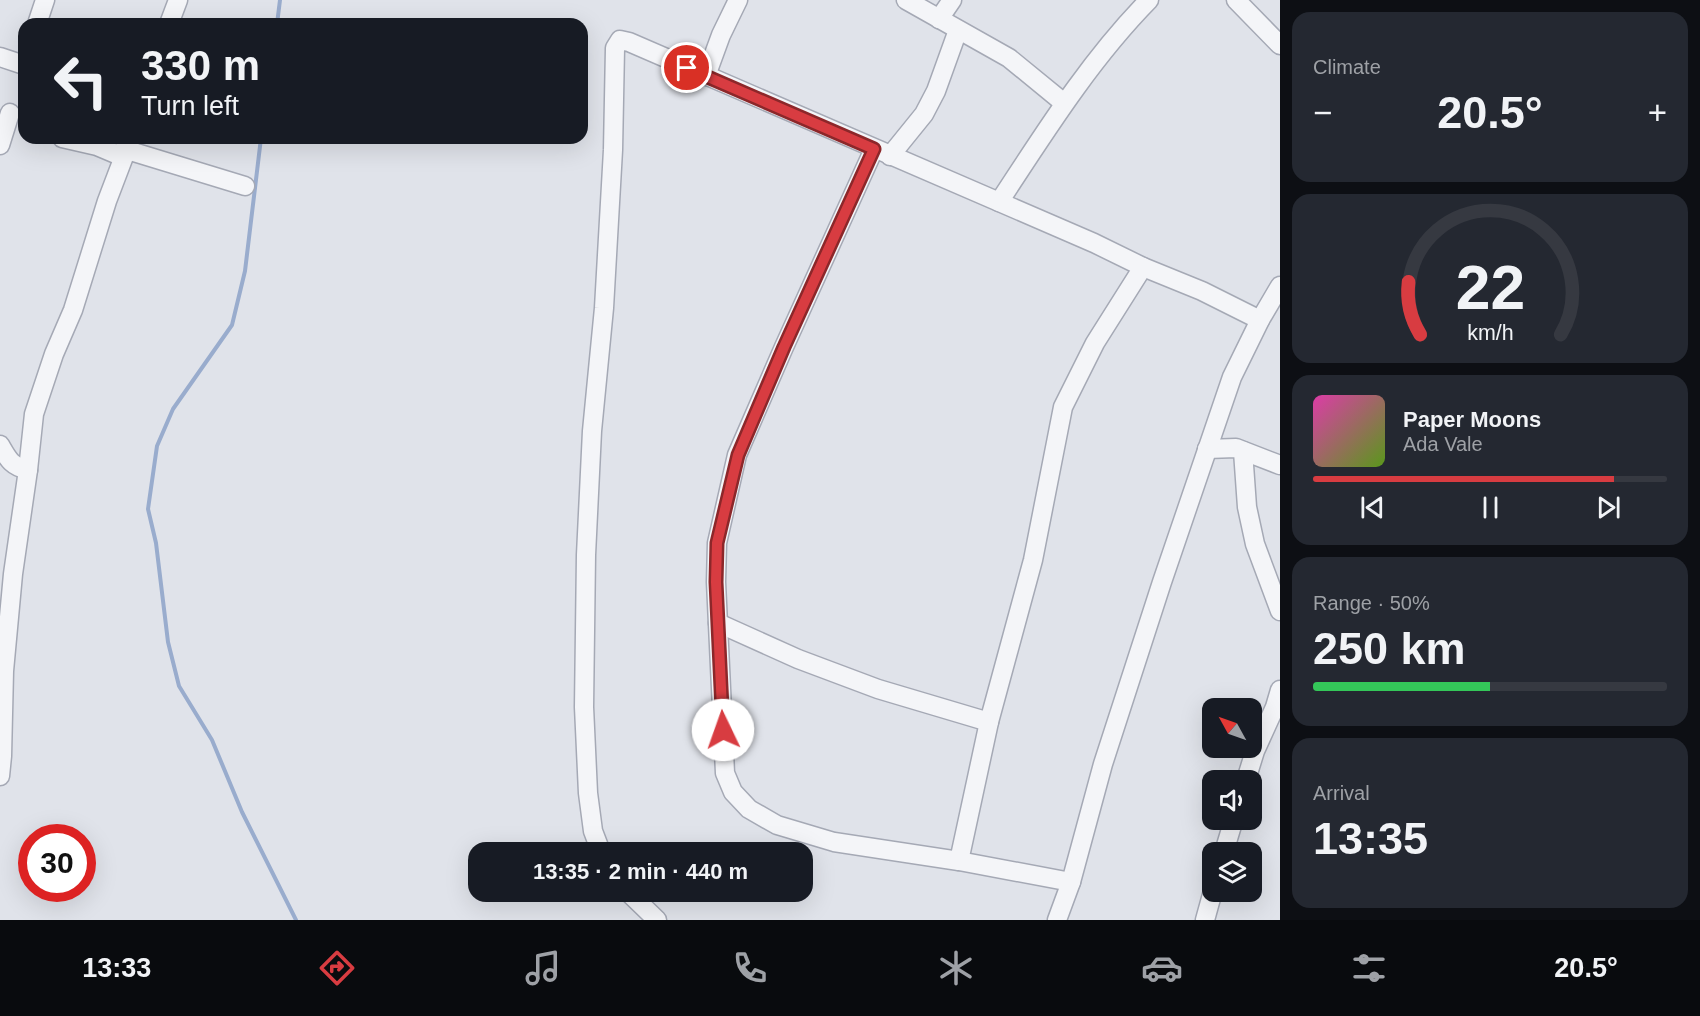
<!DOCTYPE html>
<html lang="en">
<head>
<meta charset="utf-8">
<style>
  :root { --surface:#171b24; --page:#242831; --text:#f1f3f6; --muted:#9ea1a6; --line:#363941; --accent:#d83c41 }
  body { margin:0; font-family:Helvetica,sans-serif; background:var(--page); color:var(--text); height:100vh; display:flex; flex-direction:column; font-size:22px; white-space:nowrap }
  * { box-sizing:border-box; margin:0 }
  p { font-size:20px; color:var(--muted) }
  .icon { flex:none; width:33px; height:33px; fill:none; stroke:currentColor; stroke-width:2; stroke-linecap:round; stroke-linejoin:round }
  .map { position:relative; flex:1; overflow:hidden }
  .drawer { display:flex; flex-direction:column; gap:12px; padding:12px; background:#0d0f14; width:420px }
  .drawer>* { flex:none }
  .banner { position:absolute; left:18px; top:18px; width:570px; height:126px; border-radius:18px; box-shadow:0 6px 24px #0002; background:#171b24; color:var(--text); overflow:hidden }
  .needle { width:39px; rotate:310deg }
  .fabs { position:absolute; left:1202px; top:698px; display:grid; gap:12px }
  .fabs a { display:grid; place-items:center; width:60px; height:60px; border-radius:12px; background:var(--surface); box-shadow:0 6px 24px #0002; font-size:30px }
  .speed { position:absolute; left:18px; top:824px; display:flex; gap:12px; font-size:30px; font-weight:700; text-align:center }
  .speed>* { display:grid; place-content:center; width:78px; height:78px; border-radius:50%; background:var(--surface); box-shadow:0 6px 24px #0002; line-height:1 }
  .speed .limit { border:9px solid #d22; background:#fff; color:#111 }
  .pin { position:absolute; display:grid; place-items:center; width:51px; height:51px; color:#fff; margin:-26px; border:3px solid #fff; border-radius:50%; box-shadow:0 2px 6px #0007 }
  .me { position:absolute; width:66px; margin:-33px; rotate:357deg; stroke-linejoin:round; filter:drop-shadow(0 0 4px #0008) }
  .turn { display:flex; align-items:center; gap:21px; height:126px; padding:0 24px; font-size:27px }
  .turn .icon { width:78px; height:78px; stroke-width:2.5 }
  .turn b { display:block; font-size:42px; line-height:51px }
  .big { font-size:45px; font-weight:700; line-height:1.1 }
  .drawer .card { flex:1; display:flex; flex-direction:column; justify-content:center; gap:9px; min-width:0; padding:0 21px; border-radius:18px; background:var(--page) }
  .drawer .dial { align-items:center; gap:0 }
  .dial svg { height:156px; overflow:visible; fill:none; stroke:var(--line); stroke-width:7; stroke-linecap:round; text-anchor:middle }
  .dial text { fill:var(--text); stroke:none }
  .song { display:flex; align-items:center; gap:18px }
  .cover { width:72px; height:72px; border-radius:9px; background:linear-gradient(135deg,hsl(320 70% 55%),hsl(90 70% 35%)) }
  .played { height:6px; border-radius:3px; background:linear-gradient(90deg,var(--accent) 85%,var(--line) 85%) }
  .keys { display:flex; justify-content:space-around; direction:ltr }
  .heat { display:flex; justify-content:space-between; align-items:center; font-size:33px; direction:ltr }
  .charge { height:9px; border-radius:4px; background:linear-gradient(90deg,#34c759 50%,var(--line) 0) }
  .trip { position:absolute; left:468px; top:842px; width:345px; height:60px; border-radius:18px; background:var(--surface); box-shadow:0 6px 24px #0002; font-weight:700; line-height:60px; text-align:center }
  .tab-bar { display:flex; height:96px; justify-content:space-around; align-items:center; background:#090b0e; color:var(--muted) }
  .tab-bar .icon { width:42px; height:42px }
  .tab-bar .on { color:var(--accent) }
  .tab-bar b { font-size:27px; color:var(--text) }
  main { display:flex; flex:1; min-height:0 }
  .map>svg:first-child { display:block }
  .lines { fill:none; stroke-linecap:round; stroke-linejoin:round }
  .stream { stroke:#99accd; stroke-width:4 }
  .minor-casing { stroke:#a5a9b5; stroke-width:21 }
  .minor { stroke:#f4f5f8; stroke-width:18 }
  .route-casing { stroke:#8c272a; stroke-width:15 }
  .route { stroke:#d83c41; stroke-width:10 }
</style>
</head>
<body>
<main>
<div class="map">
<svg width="1280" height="920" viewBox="0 0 1280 920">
  <rect width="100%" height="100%" fill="#e0e3ea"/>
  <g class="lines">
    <!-- stream -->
    <g class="stream">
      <path d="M 277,24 L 280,0"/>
      <path d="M 261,138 L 245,271 L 232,325 L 173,409 L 157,446 L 148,509 L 156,543 L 168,642 L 179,686 L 212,740 L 242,812 L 296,920"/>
    </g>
    <defs>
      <g id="minor">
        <path d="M 906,0 L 1009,58 L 1064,103"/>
        <path d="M 1236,0 L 1280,45"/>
        <path d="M 939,19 L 952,0"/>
        <path d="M 37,24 L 45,0"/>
        <path d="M 169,24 L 178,0"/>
        <path d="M 0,57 L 24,65"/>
        <path d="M 706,76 L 721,35 L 738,0"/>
        <path d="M 62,138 L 97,146 L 116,154 L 127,150 L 245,186"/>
        <path d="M 0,145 L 10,113"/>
        <path d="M 874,149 L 784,347 L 737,455 L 717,543 L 716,582 L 725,773 L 733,792 L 749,809 L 777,825 L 834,842 L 959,861"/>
        <path d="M 890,156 L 924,114 L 936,91 L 958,30"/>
        <path d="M 999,202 C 1045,132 1090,60 1149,0"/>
        <path d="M 0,445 C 8,459 11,466 28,470"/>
        <path d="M 1207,449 L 1236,448 L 1280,465"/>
        <path d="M 1243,451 L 1247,507 L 1255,544 L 1280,611"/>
        <path d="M 718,623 L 798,659 L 878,689 L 989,722"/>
        <path d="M 0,776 L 2,756 L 4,671 L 13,574 L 28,470 L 34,414 L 54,354 L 73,310 L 107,201 L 131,138"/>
        <path d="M 1246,780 L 1255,751 L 1275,707 L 1280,690"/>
        <path d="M 601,852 L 593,831 L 588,793 L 584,707 L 586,555 L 592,431 L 604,308 L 613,150 L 615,48 L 620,40 L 629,42 L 1094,243 L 1143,267 L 1202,291 L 1260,320"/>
        <path d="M 1224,852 L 1234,819"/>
        <path d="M 1071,882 L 959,861 L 989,722 L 1033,560 L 1063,407 L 1095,343 L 1143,267"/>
        <path d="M 627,891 L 657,920"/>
        <path d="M 1057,920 L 1071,882 L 1103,764 L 1162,582 L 1232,377 L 1260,320 L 1280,286"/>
        <path d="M 1205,920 L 1213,891"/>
      </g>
    </defs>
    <!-- minor casing -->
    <use href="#minor" class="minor-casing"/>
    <!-- minor -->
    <use href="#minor" class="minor"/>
  </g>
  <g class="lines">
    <defs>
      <path id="route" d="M 687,68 L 874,149 L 784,347 L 738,455 L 717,543 L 716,582 L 723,730"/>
    </defs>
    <!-- route casing -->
    <use href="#route" class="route-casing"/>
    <!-- route -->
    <use href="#route" class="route"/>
  </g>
</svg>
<div class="fabs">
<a><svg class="needle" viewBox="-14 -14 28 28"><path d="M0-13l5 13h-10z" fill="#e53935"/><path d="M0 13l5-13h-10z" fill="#9ea1a6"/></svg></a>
<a><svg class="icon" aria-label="sound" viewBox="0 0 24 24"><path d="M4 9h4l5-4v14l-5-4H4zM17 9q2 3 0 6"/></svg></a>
<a><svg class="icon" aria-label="layers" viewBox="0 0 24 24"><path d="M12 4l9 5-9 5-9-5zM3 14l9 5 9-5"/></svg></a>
</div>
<div class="speed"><div class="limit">30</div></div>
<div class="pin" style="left:687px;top:68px;background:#d93025"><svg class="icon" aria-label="arrive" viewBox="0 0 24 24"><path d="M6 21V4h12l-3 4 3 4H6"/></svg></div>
<svg class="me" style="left:723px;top:730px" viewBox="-20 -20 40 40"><circle r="19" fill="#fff"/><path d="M0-13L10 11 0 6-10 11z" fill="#d83c41"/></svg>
<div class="trip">13:35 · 2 min · 440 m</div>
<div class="banner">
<div class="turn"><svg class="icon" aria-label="left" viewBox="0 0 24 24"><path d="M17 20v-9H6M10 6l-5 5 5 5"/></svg><div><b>330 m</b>Turn left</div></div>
</div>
</div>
<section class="drawer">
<div class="card"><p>Climate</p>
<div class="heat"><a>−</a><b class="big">20.5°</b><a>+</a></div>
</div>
<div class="card dial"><svg viewBox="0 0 100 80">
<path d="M14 69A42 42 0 1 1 86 69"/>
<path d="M14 69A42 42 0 0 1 8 42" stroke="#d83c41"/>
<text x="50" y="56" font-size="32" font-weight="700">22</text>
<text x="50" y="72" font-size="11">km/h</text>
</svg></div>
<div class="card">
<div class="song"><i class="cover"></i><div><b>Paper Moons</b><p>Ada Vale</p></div></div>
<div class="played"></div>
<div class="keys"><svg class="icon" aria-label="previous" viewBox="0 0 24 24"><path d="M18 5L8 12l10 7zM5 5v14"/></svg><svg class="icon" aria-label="pause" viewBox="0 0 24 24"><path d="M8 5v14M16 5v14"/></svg><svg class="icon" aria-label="next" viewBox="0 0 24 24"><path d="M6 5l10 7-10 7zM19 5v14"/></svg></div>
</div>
<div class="card"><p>Range · 50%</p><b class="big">250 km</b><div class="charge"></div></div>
<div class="card"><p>Arrival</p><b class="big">13:35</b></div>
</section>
</main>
<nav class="tab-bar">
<b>13:33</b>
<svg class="icon on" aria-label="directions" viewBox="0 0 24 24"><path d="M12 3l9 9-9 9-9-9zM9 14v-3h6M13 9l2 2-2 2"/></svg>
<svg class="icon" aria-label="music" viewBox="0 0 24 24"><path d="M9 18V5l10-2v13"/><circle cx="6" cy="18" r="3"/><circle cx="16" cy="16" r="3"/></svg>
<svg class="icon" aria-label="phone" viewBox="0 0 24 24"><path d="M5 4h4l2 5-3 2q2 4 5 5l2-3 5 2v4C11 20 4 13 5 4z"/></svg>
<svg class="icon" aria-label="climate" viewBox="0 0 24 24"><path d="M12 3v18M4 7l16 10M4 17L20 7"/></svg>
<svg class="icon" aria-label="car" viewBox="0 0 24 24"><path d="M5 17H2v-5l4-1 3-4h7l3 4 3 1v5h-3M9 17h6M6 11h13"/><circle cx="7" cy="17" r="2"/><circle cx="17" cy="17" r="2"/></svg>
<svg class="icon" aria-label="filters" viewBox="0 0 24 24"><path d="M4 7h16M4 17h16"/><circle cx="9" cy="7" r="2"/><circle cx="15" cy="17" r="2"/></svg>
<b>20.5°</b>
</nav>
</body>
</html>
